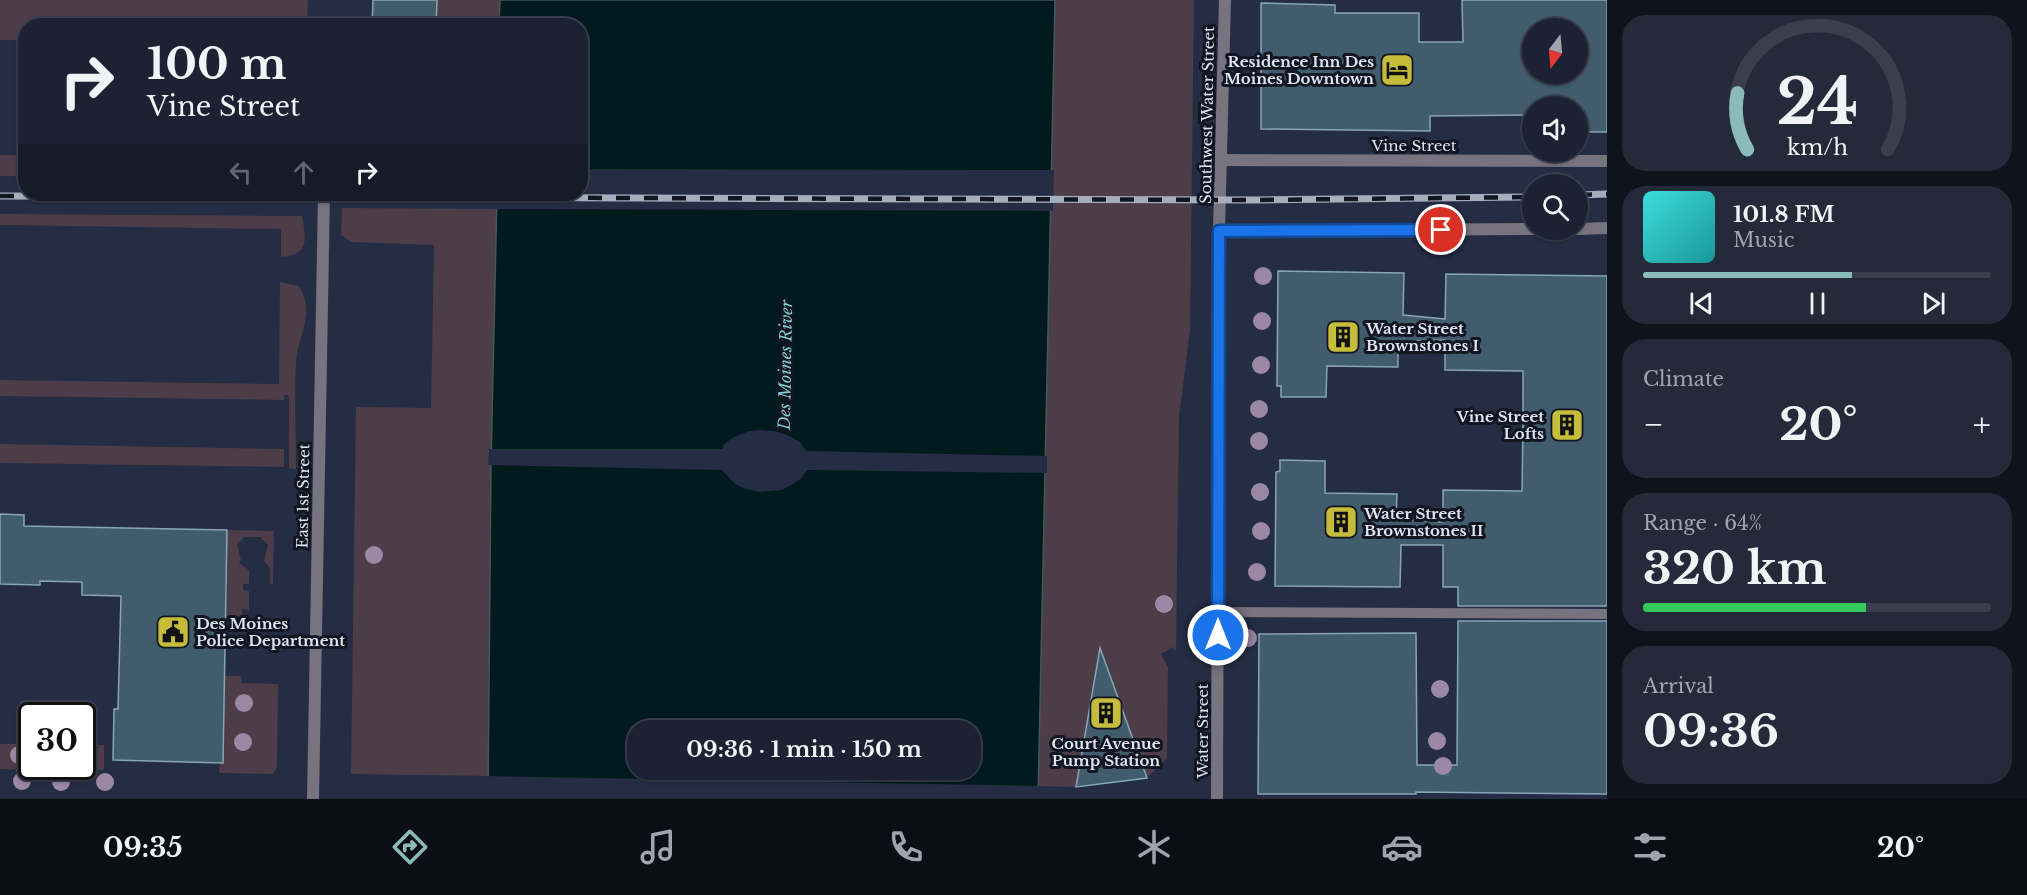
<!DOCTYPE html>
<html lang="en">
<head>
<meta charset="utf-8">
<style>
  :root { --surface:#1c2233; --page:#252a3b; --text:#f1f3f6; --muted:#a0a4ac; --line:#3a3f4e; --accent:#8bbbb9 }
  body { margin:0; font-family:"Libre Baskerville",serif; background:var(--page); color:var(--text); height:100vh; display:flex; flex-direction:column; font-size:22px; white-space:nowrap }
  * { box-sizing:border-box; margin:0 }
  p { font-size:20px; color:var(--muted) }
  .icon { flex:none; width:33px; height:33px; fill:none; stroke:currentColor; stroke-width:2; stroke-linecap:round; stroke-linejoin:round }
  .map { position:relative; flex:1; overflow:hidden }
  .details { display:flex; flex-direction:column; gap:15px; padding:15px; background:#0f131c; width:420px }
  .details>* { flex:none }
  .guide { position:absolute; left:18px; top:18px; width:570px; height:183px; border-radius:24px; box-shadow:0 2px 4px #0004,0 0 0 2px var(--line); background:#1c2233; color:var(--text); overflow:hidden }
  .needle { width:39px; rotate:196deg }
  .buttons { position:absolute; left:1522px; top:18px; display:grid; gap:12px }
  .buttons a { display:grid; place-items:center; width:66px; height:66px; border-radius:50%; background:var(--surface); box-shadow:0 2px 4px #0004,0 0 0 2px var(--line); font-size:30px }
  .speed { position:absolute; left:18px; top:702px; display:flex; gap:12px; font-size:30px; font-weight:700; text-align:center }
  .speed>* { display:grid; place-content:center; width:78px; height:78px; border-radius:50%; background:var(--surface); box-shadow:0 2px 4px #0004,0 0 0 2px var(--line); line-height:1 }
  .speed .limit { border:3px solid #111; border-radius:9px; background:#fff; color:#111 }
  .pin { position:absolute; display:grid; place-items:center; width:51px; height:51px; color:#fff; margin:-26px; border:3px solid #fff; border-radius:50%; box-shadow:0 2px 6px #0007 }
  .me { position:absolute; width:66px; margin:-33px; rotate:0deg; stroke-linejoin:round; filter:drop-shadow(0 0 4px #0008) }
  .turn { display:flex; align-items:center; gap:21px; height:126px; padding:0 30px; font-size:27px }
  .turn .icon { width:78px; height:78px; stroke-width:2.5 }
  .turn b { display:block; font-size:42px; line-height:51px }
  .lanes { display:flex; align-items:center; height:57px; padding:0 30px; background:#0003; justify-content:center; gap:30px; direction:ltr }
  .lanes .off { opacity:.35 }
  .big { font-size:45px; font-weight:700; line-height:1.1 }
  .details .tile { flex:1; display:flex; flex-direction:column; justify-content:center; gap:9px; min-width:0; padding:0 21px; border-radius:24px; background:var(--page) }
  .details .dial { align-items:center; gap:0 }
  .dial svg { height:156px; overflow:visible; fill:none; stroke:var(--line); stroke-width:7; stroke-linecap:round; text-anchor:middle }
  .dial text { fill:var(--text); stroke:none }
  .song { display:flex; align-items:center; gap:18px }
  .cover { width:72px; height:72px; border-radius:9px; background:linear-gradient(135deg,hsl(180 70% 55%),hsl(180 70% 35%)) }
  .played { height:6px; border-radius:3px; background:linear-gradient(90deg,var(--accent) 60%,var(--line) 60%) }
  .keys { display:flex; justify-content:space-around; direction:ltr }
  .heat { display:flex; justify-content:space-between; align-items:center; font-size:33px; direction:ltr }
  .charge { height:9px; border-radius:4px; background:linear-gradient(90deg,#34c759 64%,var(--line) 0) }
  .trip { position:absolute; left:627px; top:720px; width:354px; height:60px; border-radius:24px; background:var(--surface); box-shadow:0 2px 4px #0004,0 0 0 2px var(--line); font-weight:700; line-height:60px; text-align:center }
  .tabs { display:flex; height:96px; justify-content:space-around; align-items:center; background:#0b0e14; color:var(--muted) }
  .tabs .icon { width:42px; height:42px }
  .tabs .active { color:var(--accent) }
  .tabs b { font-size:27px; color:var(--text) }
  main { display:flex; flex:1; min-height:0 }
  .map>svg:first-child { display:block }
  .green { fill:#4c3d48 }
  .water { fill:#001a1d; stroke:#43575d; stroke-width:1.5; fill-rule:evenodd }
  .pier { fill:#252d44 }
  .building { fill:#405c6d; stroke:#87a5b8; stroke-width:1.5; fill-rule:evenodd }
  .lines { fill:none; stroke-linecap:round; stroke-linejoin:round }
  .service { stroke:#77737f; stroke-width:10 }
  .minor { stroke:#77737f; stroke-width:12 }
  .rail-casing { stroke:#a6adbe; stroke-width:7 }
  .rail { stroke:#121620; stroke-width:4.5; stroke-dasharray:14; stroke-linecap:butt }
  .tree { fill:#9b88a4 }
  .route-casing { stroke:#114b97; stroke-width:15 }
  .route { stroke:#1a73e8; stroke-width:10 }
  .labels { text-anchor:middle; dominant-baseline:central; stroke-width:6; stroke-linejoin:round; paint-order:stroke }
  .poi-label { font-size:15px; font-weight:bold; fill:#dee4f3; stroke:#121620; text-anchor:start }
  .street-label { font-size:15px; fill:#dee4f3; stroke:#121620 }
  .water-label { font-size:16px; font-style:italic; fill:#84ced5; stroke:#121620 }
</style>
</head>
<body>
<main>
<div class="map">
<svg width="1607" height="799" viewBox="0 0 1607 799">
  <rect width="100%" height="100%" fill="#252d44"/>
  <!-- green -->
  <g class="green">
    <path d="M 0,0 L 308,0 L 307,25 L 26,26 L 25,40 L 0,40 Z"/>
    <path d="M 437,0 L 500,0 L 499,25 L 436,26 Z"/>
    <path d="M 1055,0 L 1194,0 L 1190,330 L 1179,417 L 1176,649 L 1175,651 L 1173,647 L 1161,654 L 1168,667 L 1167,758 L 1147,778 L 1076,787 L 1038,786 Z"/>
    <rect x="0" y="155" width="25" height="21"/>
    <path d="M 342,208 L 497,209 L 491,465 L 488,776 L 351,774 L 356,407 L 431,408 L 434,245 L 351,242 L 341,235 Z"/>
    <path d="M 0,214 L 302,216 C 306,238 310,255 281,257 L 281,229 L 0,225 Z"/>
    <path d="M 280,282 L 299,286 C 316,314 298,334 296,362 C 294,397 296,433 296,469 L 289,468 L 289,395 L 284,395 L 284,400 L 0,396 L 0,380 L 279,384 Z"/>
    <path d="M 0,444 L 284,449 L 284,467 L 0,463 Z"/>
    <path d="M 227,530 L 274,531 L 273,584 L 270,584 L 270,568 L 264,561 L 268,545 L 260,537 L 244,537 L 237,545 L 241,560 L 239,563 L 249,570 L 249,584 L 243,584 L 243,590 L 249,591 L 249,610 L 242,609 L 242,616 L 226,616 Z"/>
    <path d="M 224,676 L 241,676 L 242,683 L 278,684 L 277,767 L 273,774 L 219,773 L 220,763 L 222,763 Z"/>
    <path d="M 0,744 L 31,744 L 32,766 L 82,766 L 83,745 L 104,745 L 104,770 L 0,769 Z"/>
  </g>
  <!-- water -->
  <path class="water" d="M 500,0 L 1055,0 L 1038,799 L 488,799 L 491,465 L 497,194 L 580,194 L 580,26 L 499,25 ZM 638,730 L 970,730 L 970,770 L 638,770 Z"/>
  <!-- pier -->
  <g class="pier">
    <path d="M 581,169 L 1054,170 L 1053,211 L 494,209 L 494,194 L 580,194 Z"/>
    <path d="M 760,430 L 774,431 L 787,435 L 800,442 L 806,451 L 1047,456 L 1047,473 L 807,470 L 802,478 L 791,485 L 782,490 L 759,492 L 743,488 L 734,483 L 722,470 L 488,465 L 489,449 L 722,449 L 724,444 L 734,437 L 749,431 Z"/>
    <path d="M 485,776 L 1041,786 L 1041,799 L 485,799 Z"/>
  </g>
  <!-- building -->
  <g class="building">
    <path d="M 373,0 L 437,0 L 436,26 L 372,26 Z"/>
    <path d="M 1462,0 L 1607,0 L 1607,132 L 1580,132 L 1580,127 L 1578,127 L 1578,106 L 1533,106 L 1533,115 L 1430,116 L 1430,131 L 1261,129 L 1261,3 L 1335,5 L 1335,13 L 1419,13 L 1419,42 L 1463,42 ZM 1533,28 L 1578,28 L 1578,74 L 1533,74 Z"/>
    <path d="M 1278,271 L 1404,273 L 1403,315 L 1445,319 L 1446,274 L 1607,276 L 1607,606 L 1458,606 L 1458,587 L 1443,587 L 1443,545 L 1401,545 L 1400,587 L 1275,586 L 1276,472 L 1280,471 L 1280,460 L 1325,461 L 1325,493 L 1397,494 L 1396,519 L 1443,522 L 1443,490 L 1522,491 L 1523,423 L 1523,371 L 1445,370 L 1445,340 L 1398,341 L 1398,367 L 1327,366 L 1326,397 L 1281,397 L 1281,386 L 1277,386 Z"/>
    <path d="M 0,514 L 24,515 L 24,526 L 227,530 L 223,763 L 113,760 L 114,709 L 118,709 L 121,596 L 82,595 L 82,582 L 40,581 L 40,585 L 0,584 Z"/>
    <path d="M 1458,621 L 1607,621 L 1607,794 L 1416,792 L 1416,794 L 1258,794 L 1259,634 L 1416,633 L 1417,765 L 1457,765 Z"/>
    <path d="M 1100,648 L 1147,778 L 1076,787 Z"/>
  </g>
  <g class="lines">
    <!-- service -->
    <path class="service" d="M 1218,612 L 1607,614"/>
    <!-- minor -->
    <g class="minor">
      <path d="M 1221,160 L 1607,161"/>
      <path d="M 1578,229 L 1607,228"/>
      <path d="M 1219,231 L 1533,229"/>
      <path d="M 313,799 L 324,194"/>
      <path d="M 1217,799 L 1219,231 L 1225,0"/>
    </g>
    <defs>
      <g id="rail">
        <path d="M 1578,195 L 1607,194"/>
        <path d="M 0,196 L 1257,200 L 1533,197"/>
      </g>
    </defs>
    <!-- rail casing -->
    <use href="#rail" class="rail-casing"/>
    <!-- rail -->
    <use href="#rail" class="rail"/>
  </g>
  <!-- trees -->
  <g class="tree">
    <circle cx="1263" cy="276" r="9"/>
    <circle cx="1262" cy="321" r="9"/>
    <circle cx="1261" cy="365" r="9"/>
    <circle cx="1259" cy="409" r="9"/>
    <circle cx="1259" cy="441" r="9"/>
    <circle cx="1260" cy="492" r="9"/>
    <circle cx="1261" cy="531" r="9"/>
    <circle cx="374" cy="555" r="9"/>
    <circle cx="1257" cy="572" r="9"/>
    <circle cx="1164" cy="604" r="9"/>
    <circle cx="1248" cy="638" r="9"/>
    <circle cx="1440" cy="689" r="9"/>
    <circle cx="244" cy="703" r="9"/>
    <circle cx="1437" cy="741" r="9"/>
    <circle cx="243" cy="742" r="9"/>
    <circle cx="19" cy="755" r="9"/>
    <circle cx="1443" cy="766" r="9"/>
    <circle cx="22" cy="781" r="9"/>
    <circle cx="61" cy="782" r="9"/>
    <circle cx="105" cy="782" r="9"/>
  </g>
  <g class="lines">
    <defs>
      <path id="route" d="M 1218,635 L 1219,231 L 1441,230"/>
    </defs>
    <!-- route casing -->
    <use href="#route" class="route-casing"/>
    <!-- route -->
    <use href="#route" class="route"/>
  </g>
  <!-- icons -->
  <defs>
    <symbol id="hotel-square" viewBox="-11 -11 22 22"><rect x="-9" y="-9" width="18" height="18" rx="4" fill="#c6bc3c" stroke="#121620"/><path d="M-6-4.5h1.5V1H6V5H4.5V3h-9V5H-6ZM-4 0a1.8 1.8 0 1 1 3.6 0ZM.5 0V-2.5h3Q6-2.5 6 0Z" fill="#111"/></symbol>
    <symbol id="building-square" viewBox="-11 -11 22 22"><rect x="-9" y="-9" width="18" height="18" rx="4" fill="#c6bc3c" stroke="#121620"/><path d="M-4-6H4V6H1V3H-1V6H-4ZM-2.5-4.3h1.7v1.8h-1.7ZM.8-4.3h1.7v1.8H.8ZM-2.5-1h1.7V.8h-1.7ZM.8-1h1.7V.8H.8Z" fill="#111"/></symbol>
    <symbol id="civic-square" viewBox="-11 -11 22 22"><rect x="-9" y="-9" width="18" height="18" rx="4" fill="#c6bc3c" stroke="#121620"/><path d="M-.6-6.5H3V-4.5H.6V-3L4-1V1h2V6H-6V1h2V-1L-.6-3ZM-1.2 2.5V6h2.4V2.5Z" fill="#111"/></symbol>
  </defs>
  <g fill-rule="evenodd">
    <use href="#hotel-square" x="1378" y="51" width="38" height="38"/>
    <use href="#building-square" x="1324" y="318" width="38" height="38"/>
    <use href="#building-square" x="1548" y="406" width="38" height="38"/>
    <use href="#building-square" x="1322" y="503" width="38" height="38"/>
    <use href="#civic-square" x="154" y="613" width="38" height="38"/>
    <use href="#building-square" x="1087" y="694" width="38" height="38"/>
  </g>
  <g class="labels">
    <!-- poi labels -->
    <g class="poi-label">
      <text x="1374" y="61" text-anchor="end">Residence Inn Des<tspan x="1374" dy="17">Moines Downtown</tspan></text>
      <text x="1366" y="328">Water Street<tspan x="1366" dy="17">Brownstones I</tspan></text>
      <text x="1544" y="416" text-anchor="end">Vine Street<tspan x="1544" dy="17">Lofts</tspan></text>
      <text x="1364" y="513">Water Street<tspan x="1364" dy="17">Brownstones II</tspan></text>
      <text x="196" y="623">Des Moines<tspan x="196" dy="17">Police Department</tspan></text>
      <text x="1106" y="743" text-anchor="middle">Court Avenue<tspan x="1106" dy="17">Pump Station</tspan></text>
    </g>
    <!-- street labels -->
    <g class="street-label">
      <text transform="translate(1207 115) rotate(-89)">Southwest Water Street</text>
      <text x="1414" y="145">Vine Street</text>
      <text transform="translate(303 496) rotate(-89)">East 1st Street</text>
      <text transform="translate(1202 731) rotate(-90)">Water Street</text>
    </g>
    <!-- water labels -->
    <g class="water-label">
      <text transform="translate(785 365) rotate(-89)">Des Moines River</text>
    </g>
  </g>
</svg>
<div class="buttons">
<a><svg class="needle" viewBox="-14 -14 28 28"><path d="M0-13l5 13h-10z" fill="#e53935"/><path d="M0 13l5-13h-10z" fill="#a0a4ac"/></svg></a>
<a><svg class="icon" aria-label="sound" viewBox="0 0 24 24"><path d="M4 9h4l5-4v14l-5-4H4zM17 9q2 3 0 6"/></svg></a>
<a><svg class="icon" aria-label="search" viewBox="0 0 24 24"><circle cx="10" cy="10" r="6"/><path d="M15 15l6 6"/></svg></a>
</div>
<div class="speed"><div class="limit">30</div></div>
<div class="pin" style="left:1441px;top:230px;background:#d93025"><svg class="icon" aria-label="arrive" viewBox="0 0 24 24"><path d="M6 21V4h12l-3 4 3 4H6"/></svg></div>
<svg class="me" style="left:1218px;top:635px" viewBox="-20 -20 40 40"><circle r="17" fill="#1a73e8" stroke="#fff" stroke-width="3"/><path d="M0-11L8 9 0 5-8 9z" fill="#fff"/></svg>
<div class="trip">09:36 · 1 min · 150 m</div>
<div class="guide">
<div class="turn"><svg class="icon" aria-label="right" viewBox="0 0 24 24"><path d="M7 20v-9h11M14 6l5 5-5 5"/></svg><div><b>100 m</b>Vine Street</div></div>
<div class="lanes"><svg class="icon off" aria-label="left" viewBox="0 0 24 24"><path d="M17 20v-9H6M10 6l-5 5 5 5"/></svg><svg class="icon off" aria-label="ahead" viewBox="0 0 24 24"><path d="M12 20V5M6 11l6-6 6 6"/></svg><svg class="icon" aria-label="right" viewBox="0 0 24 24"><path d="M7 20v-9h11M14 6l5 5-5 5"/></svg></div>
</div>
</div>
<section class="details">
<div class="tile dial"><svg viewBox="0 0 100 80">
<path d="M14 69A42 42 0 1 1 86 69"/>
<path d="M14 69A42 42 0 0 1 9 40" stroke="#8bbbb9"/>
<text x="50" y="56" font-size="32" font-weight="700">24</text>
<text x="50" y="72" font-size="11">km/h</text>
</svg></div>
<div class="tile">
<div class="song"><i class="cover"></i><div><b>101.8 FM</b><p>Music</p></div></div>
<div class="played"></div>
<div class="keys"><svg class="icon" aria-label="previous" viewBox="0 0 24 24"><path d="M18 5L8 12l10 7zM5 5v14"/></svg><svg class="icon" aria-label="pause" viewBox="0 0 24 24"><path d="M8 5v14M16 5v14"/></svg><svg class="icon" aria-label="next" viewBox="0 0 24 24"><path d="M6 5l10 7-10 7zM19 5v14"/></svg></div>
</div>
<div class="tile"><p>Climate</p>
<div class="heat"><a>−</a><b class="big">20°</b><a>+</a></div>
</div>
<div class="tile"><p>Range · 64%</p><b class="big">320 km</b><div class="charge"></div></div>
<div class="tile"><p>Arrival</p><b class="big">09:36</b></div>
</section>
</main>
<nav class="tabs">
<b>09:35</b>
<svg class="icon active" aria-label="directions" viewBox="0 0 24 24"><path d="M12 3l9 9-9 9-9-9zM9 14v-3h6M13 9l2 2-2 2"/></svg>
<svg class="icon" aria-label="music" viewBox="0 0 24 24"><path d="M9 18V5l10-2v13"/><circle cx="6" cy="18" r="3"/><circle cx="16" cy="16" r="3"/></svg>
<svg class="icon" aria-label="phone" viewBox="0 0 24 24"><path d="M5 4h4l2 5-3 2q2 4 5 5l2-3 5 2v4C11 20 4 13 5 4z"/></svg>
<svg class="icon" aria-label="climate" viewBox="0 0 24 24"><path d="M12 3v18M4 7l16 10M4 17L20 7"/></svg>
<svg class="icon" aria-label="car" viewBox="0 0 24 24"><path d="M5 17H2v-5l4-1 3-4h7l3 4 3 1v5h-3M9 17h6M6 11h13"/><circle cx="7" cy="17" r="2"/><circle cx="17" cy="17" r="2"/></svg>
<svg class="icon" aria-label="filters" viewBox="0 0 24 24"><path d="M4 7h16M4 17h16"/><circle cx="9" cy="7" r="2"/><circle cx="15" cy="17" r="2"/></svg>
<b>20°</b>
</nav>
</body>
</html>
